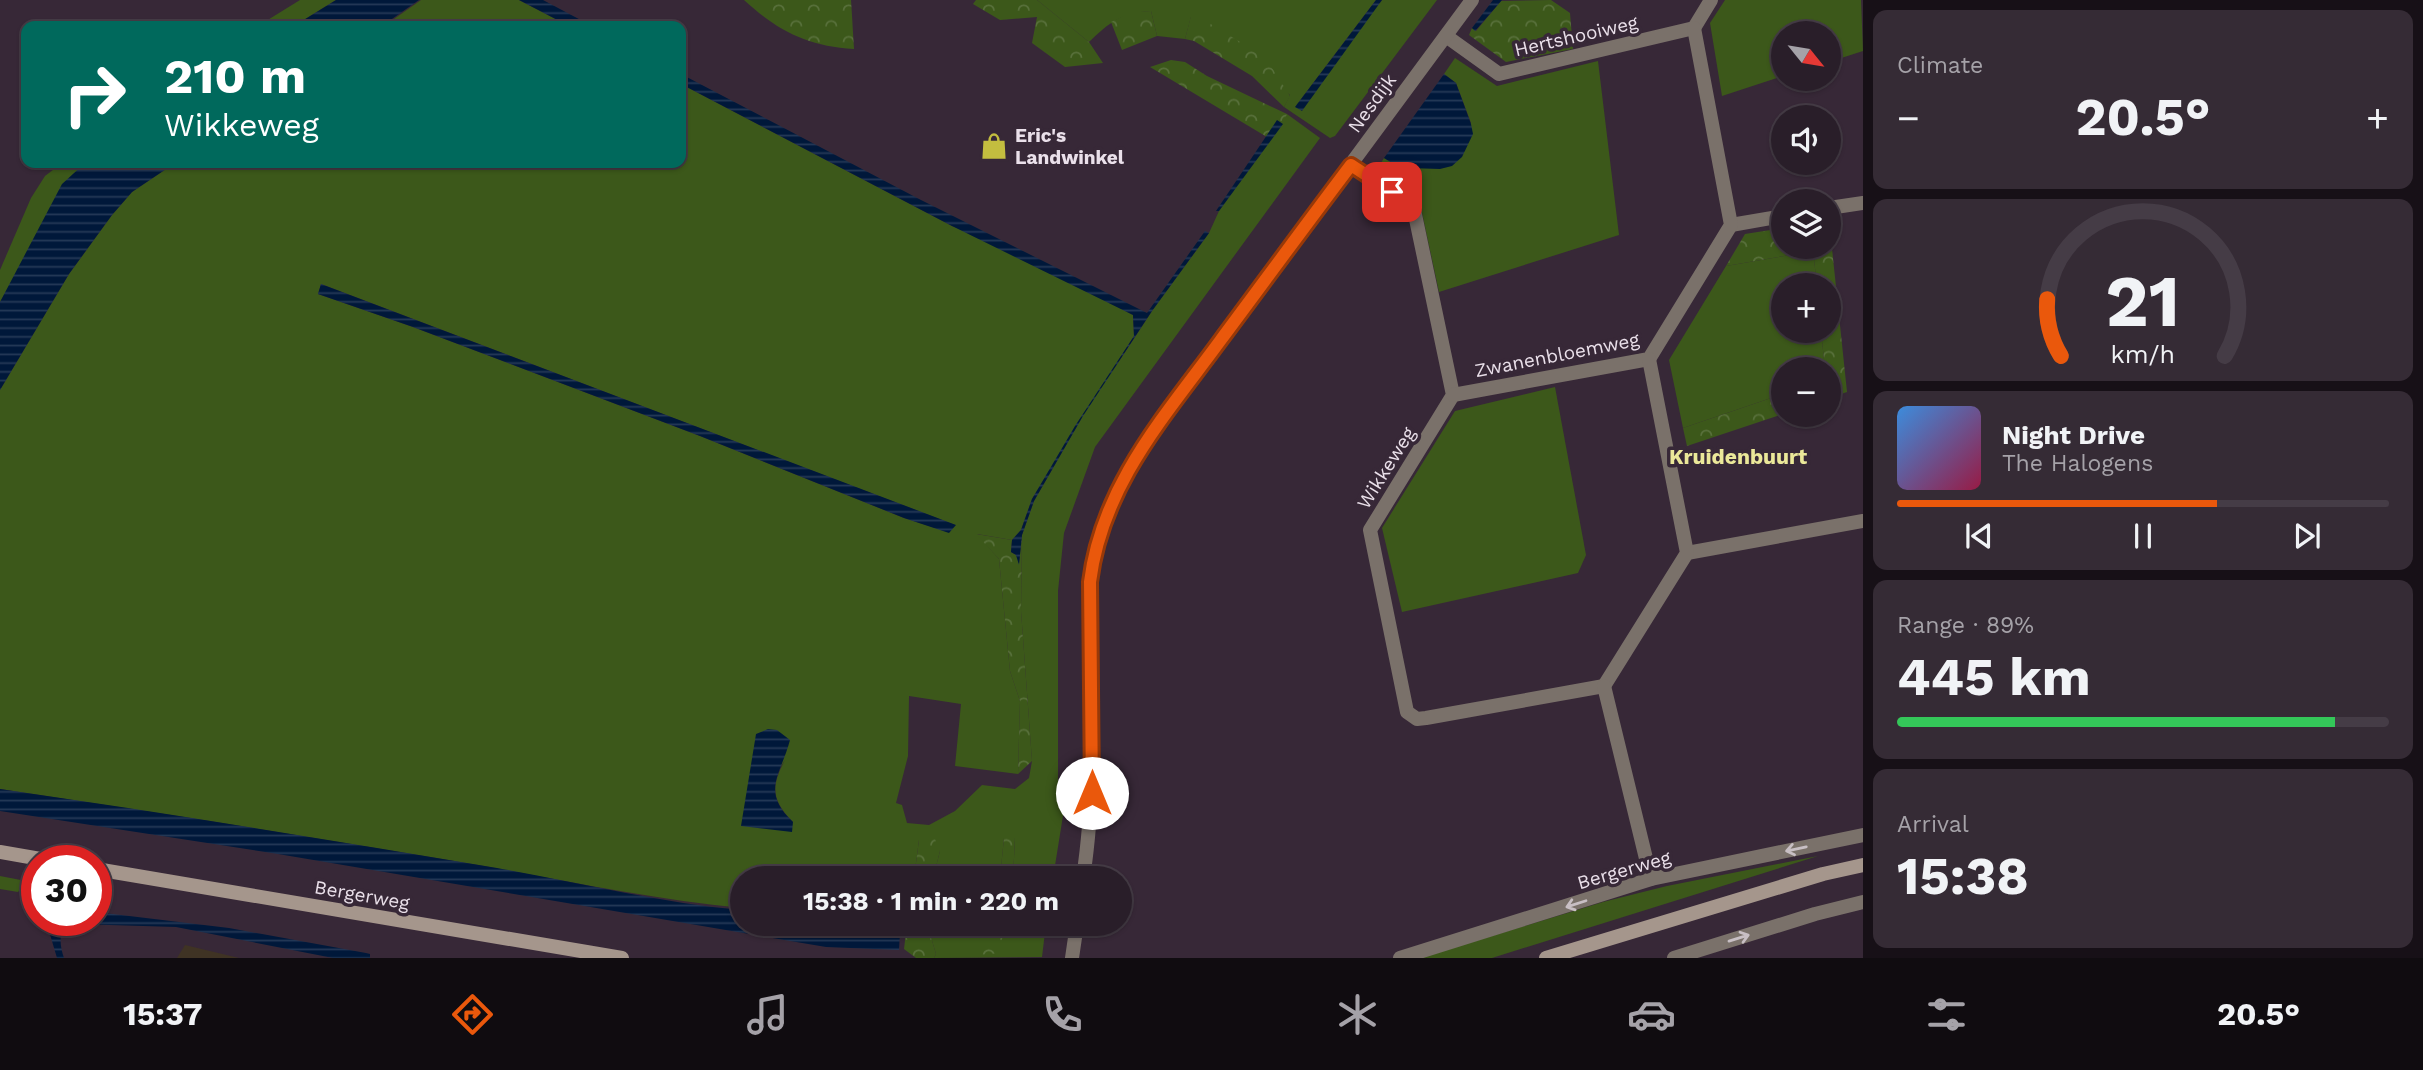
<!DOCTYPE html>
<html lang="en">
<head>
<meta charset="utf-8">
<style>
  :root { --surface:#291e29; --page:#352b35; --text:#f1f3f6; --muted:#a5a2a8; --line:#453c46; --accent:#ea580c }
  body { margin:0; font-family:"Work Sans",sans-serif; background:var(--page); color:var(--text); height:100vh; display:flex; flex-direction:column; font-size:26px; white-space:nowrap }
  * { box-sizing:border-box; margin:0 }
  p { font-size:23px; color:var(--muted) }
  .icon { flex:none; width:38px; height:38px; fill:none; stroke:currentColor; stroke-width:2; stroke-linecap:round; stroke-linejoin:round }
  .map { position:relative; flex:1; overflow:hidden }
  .drawer { display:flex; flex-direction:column; gap:10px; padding:10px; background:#171017; width:560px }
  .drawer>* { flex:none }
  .banner { position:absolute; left:21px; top:21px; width:665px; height:147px; border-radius:14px; box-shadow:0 2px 5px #0004,0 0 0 2px var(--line); background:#00695c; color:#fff; overflow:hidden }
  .needle { width:46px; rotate:120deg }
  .buttons { position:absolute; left:1771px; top:21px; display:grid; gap:14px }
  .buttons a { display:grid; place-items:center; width:70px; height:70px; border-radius:50%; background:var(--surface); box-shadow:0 2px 5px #0004,0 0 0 2px var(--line); font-size:35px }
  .speed { position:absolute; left:21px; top:845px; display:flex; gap:14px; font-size:35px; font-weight:700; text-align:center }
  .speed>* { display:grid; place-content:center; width:91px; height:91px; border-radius:50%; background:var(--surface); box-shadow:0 2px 5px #0004,0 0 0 2px var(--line); line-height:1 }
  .speed .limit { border:10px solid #d22; background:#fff; color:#111 }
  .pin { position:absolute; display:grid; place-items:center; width:60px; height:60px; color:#fff; margin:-30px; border-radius:14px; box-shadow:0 4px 10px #0006 }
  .me { position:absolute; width:77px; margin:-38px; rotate:0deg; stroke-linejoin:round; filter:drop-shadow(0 0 5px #0008) }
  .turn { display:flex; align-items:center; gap:24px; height:147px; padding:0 28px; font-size:32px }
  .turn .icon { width:91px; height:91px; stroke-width:2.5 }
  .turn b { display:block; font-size:49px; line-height:60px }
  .big { font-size:52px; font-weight:700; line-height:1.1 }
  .drawer .widget { flex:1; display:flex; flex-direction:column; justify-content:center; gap:10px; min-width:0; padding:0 24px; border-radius:14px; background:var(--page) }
  .drawer .dial { align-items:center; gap:0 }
  .dial svg { height:182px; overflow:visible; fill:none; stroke:var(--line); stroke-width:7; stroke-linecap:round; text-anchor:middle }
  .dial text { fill:var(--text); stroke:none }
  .song { display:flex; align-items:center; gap:21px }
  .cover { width:84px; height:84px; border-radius:10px; background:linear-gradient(135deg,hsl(210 70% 55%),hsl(340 70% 35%)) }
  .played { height:7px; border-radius:4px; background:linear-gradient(90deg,var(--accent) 65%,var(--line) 65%) }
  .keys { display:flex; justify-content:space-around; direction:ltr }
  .heat { display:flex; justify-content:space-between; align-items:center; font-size:38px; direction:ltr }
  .charge { height:10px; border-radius:5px; background:linear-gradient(90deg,#34c759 89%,var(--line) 0) }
  .trip { position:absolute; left:730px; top:866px; width:402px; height:70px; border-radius:35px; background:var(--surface); box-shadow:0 2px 5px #0004,0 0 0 2px var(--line); font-weight:700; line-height:70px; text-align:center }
  .dock { display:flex; height:112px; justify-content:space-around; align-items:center; background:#100c10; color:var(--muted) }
  .dock .icon { width:49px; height:49px }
  .dock .current { color:var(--accent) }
  .dock b { font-size:32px; color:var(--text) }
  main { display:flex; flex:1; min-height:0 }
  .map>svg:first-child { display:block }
  .industrial { fill:#3f3324 }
  .green { fill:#3c581a; fill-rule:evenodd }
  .forest { fill:url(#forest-crowns) }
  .water { fill:url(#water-rules) }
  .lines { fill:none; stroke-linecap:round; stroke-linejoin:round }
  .street { stroke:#7a716a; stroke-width:14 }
  .secondary { stroke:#a5968c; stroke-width:14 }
  .oneway { stroke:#c8bfc4 }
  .route-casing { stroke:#983908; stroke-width:18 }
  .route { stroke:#ea580c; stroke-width:12 }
  .labels { text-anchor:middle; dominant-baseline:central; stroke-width:7; stroke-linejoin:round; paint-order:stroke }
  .street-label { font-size:19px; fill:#eae0ea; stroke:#372837 }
  .poi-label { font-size:19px; font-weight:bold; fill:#eae0ea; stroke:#372837; text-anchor:start }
  .neighbourhood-label { font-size:21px; font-weight:bold; fill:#ebe899; stroke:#372837 }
</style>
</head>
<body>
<main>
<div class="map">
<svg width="1863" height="958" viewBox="0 0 1863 958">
  <defs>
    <pattern id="forest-crowns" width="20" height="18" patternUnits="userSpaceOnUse" patternTransform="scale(1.75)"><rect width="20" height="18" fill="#3c581a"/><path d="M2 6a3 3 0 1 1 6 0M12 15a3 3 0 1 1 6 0" fill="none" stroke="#58703b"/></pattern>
    <pattern id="water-rules" width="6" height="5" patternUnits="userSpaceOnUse" patternTransform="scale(1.75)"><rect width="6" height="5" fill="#00183a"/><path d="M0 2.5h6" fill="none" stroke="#253957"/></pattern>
  </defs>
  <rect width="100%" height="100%" fill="#372837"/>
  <!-- industrial -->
  <path class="industrial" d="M 185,945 L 239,958 L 177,958 Z"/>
  <!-- green -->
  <g class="green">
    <path d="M 300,0 L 336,0 L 294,26 L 258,26 Z"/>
    <path d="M 421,0 L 519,0 L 569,26 L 384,26 Z"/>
    <path d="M 1037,0 L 1376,0 L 1295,107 L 1382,0 L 1437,0 L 1335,136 L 1330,138 L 1284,107 L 1290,95 L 1191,17 L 1185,39 L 1157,36 L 1151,11 C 1121,13 1110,22 1089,42 Z"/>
    <path d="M 1725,0 L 1861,0 L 1863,51 L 1829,62 L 1829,33 L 1783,33 L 1783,76 L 1722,96 L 1710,23 Z"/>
    <path d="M 1455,58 L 1497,86 L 1598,61 L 1619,235 L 1439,292 L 1418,194 L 1378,168 L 1384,158 L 1394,164 L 1417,167 L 1471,123 L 1456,83 L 1444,74 Z"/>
    <path d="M 681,84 L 952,226 L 998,243 L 1133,315 L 1134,336 L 1110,375 L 1152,311 L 1209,233 L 1219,211 L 1287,114 L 1320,138 L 1095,447 L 1064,533 L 1058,591 L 1058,785 L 1066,797 L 1053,878 L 1013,878 L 1015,838 L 1004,838 L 1000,878 L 933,878 L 940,851 L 919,840 L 914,878 L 742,878 L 742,908 C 647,899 554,878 460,862 C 307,836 154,812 0,789 L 0,390 L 69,274 L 112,215 L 132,192 L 175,163 L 681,163 ZM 321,284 L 955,525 L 948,532 L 904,518 L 700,436 L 413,327 L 318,294 ZM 1081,419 L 1034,501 L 1022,535 L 1021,611 L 1032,761 L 1029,778 L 1015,789 L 982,785 L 955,811 L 929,825 L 907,823 L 902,805 L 896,803 L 908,756 L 909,696 L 961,704 L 955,766 L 1018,774 L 1020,701 L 1010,671 L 999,559 L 977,534 L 1012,540 L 1021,530 L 1032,499 ZM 785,760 C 771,786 771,800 793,822 L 741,826 Z"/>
    <path d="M 62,163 L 87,163 L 0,302 L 0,270 L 31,198 L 45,176 Z"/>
    <path d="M 1813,251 L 1817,285 L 1783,285 L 1783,331 L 1821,331 L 1825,369 L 1783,369 L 1783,394 L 1683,428 L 1669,360 L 1726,266 Z"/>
    <path d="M 1555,387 L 1586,555 L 1578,573 L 1402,612 L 1382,528 L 1455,411 Z"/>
    <path d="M 1818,856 L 1492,958 L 1420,958 L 1603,902 L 1667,886 Z"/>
    <path d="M 0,876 L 26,881 L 18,892 L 0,889 Z"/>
    <path d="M 927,924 L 1002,924 L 1010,929 L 1011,924 L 1046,924 L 1042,957 L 934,958 L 936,954 Z"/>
  </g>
  <!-- forest -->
  <g class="forest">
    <path d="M 744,0 L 851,0 L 854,49 C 807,46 778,31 744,0 Z"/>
    <path d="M 976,0 L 1037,0 L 1089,42 L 1103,63 L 1065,67 L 1032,43 L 1037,17 L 1000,20 L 973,4 Z"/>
    <path d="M 1551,0 L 1570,13 L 1573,49 L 1506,62 L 1469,35 L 1472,28 L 1476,31 L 1501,1 Z"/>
    <path d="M 1151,11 L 1157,36 L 1122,50 L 1111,22 L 1131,12 Z"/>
    <path d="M 1191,16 L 1204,20 L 1265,57 L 1290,96 L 1284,107 L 1252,76 L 1194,41 L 1185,39 Z"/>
    <path d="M 1171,60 L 1185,62 L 1207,76 L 1287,114 L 1283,124 L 1277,121 L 1267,137 L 1150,67 Z"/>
    <path d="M 1829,220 L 1847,392 L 1829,398 L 1829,369 L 1825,369 L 1821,331 L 1829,331 L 1829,285 L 1817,285 L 1813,251 L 1726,266 L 1745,234 L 1783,228 L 1783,247 L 1829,247 Z"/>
    <path d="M 1783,394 L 1783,414 L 1687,446 L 1683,428 Z"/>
    <path d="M 976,534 L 1012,540 L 1011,552 L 1016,555 L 1019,562 L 1022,535 L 1021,611 L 1032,761 L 1018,774 L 1020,701 L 1010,671 L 999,559 Z"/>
    <path d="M 1015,837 L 1013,878 L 1000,878 L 1004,838 Z"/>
    <path d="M 935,839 L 940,851 L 933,878 L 914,878 L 919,840 Z"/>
    <path d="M 907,924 L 927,924 L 936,954 L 934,958 L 916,958 L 904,949 Z"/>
    <path d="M 987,924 L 1011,924 L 1003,953 L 976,955 L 979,934 Z"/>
  </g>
  <!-- water -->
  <g class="water">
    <path d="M 336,0 L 419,0 L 382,26 L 294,26 Z"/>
    <path d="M 519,0 L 543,0 L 592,26 L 569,26 Z"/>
    <path d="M 1376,0 L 1382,0 L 1302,111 L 1295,107 Z"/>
    <path d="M 1493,0 L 1502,0 L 1475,31 L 1472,28 Z"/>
    <path d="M 681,74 L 921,200 L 1147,313 L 1205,231 L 1209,233 L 1152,311 L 1083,416 L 1034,501 L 1022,535 L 1019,565 L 1016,555 L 1011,552 L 1012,540 L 1021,530 L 1032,499 L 1075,426 L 1134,336 L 1133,315 L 952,226 L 681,84 Z"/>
    <path d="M 1444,74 L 1456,83 L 1471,124 L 1473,134 L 1462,157 L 1452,166 L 1440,169 L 1408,168 L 1394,164 L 1384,158 Z"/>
    <path d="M 1277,120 L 1283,124 L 1219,211 L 1216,211 Z"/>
    <path d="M 85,163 L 175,163 L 132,192 L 112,215 L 69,274 L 0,390 L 0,302 L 62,184 Z"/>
    <path d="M 321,284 L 956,525 L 949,533 L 904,518 L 700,436 L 413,327 L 318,294 Z"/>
    <path d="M 768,729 L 777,730 L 790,740 C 781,775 760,791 793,822 L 792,832 L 741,826 L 756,734 Z"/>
    <path d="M 0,789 C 166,813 331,840 497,868 C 578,882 660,903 742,910 L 742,924 L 897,925 L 900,932 L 899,950 L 826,947 L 278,854 L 0,811 Z"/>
    <path d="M 96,912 L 229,928 L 366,953 L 370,954 L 370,958 L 333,958 L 176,927 L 76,924 C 57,927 59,943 64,958 L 57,958 L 46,921 L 96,920 Z"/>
  </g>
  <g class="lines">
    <!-- street -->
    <g class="street">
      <path d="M 1446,36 L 1499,74 L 1694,28 L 1711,0"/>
      <path d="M 1351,165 L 1413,205 L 1453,395 L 1370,530 L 1407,712 L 1417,719 L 1426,718 L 1604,686"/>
      <path d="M 1829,208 L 1863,203"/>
      <path d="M 1731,225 L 1783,216"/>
      <path d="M 1453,395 L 1649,359 L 1731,225 L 1694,28"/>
      <path d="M 1687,553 L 1863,521"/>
      <path d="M 1604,686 L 1687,553 L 1649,359"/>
      <path d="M 1604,686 L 1651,879"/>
      <path d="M 1083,878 C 1098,780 1091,680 1090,582 C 1097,520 1123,477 1157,427 L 1472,0"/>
      <path d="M 1072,958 L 1077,924"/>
      <path d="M 1400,958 L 1651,879 L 1863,835"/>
      <path d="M 1674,958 L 1815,914 L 1863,902"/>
    </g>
    <!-- secondary -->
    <g class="secondary">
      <path d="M 0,852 L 52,861"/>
      <path d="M 96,869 L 622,958"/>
      <path d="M 1546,958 L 1823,874 L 1863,865"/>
    </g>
  </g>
  <!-- one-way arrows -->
  <defs><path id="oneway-shaft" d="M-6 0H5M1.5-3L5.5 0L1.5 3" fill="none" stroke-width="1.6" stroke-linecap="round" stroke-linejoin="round" transform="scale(1.75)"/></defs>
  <g class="oneway">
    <use href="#oneway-shaft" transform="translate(1796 849) rotate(168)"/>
    <use href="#oneway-shaft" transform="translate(1576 904) rotate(162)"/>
    <use href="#oneway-shaft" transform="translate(1739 938) rotate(-17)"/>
  </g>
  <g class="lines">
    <defs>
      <path id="route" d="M 1092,793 L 1090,582 C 1102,485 1165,416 1220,341 C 1264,282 1307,223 1351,165 L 1392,192"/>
    </defs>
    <!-- route casing -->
    <use href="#route" class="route-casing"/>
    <!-- route -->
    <use href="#route" class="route"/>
  </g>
  <!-- icons -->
  <defs>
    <symbol id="shop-bare" viewBox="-9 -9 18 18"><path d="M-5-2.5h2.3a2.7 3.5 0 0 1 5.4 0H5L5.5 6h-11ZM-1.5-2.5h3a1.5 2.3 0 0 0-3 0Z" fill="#c3bd3f" stroke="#372837" stroke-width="2.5" paint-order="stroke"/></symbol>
  </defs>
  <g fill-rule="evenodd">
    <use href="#shop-bare" x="975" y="127" width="38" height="38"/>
  </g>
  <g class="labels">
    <!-- street labels -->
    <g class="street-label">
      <text transform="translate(1576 36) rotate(-13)">Hertshooiweg</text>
      <text transform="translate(1372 103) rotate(-54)">Nesdijk</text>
      <text transform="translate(1557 355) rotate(-11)">Zwanenbloemweg</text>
      <text transform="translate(1386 468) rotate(-58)">Wikkeweg</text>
      <text transform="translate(1624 870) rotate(-16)">Bergerweg</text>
      <text transform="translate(362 895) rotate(10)">Bergerweg</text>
    </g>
    <!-- poi labels -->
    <g class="poi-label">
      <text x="1015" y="135">Eric's<tspan x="1015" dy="22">Landwinkel</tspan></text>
    </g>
    <!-- neighbourhood labels -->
    <g class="neighbourhood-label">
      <text x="1738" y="456">Kruidenbuurt</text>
    </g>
  </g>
</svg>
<div class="buttons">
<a><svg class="needle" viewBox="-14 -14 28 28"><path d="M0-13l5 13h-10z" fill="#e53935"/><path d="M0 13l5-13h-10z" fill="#a5a2a8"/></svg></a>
<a><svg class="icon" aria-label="sound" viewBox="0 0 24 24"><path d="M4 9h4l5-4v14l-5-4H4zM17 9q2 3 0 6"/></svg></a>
<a><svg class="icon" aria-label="layers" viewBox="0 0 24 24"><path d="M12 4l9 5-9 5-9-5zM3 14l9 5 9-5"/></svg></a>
<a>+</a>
<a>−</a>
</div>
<div class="speed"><div class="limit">30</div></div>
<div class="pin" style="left:1392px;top:192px;background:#d93025"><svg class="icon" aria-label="arrive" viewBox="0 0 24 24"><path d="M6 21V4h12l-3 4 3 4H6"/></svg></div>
<svg class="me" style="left:1092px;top:793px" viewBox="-20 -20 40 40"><circle r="19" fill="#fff"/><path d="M0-13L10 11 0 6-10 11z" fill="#ea580c"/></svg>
<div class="trip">15:38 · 1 min · 220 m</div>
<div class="banner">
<div class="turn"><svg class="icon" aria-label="right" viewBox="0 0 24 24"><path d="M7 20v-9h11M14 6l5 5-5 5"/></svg><div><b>210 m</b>Wikkeweg</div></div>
</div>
</div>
<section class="drawer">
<div class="widget"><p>Climate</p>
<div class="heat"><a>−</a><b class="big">20.5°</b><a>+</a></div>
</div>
<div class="widget dial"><svg viewBox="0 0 100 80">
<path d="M14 69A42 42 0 1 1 86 69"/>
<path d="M14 69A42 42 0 0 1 8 44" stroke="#ea580c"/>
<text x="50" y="56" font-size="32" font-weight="700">21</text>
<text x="50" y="72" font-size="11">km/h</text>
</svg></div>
<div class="widget">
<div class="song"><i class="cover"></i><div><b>Night Drive</b><p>The Halogens</p></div></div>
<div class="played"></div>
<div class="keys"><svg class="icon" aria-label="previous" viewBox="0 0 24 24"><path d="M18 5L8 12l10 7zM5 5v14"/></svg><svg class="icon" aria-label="pause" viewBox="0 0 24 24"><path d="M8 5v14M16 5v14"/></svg><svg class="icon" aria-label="next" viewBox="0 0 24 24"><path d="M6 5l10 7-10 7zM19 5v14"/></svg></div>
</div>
<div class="widget"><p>Range · 89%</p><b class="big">445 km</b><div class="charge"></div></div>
<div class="widget"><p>Arrival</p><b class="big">15:38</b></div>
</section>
</main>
<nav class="dock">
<b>15:37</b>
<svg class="icon current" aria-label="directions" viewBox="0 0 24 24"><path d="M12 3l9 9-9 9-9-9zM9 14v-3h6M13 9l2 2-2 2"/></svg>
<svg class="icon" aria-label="music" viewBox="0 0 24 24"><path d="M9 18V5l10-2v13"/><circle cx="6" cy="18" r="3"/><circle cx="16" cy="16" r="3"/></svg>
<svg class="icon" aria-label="phone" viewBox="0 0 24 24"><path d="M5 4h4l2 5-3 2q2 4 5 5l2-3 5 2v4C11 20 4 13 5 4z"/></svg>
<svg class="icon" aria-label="climate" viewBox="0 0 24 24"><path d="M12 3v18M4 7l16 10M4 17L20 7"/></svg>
<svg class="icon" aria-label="car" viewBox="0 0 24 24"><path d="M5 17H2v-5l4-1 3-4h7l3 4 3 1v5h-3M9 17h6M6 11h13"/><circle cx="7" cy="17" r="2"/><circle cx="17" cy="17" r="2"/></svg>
<svg class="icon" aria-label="filters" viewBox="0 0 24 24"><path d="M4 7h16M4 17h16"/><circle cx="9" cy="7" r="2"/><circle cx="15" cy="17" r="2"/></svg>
<b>20.5°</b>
</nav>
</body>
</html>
